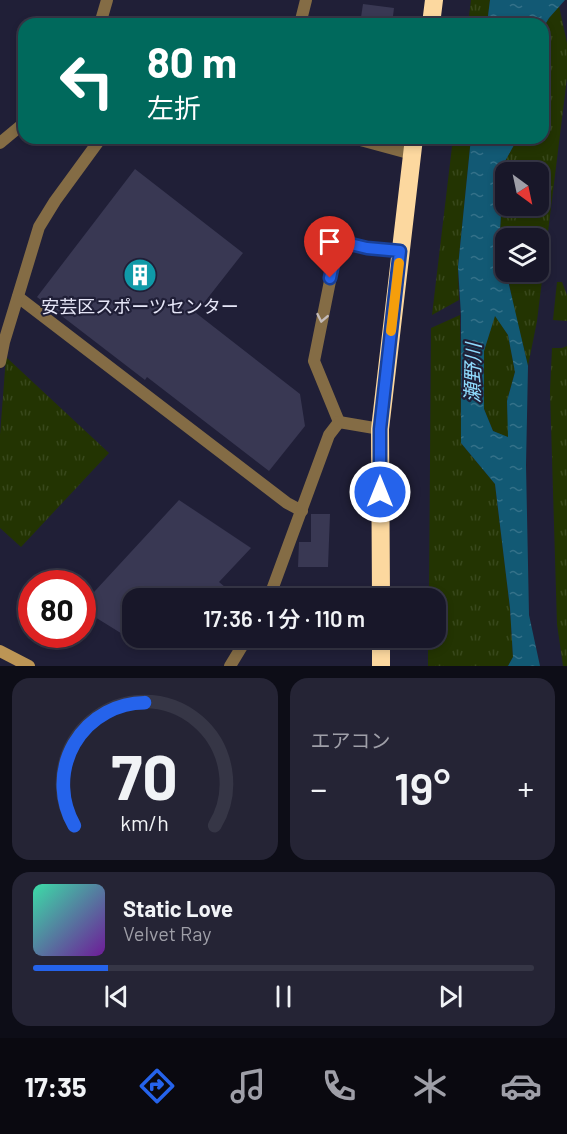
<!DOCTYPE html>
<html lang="ja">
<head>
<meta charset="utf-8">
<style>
  :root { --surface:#181729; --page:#252435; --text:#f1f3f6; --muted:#9f9fa8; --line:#363646; --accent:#2563eb }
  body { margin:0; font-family:Barlow,"Noto Sans JP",sans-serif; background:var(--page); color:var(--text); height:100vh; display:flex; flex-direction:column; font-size:22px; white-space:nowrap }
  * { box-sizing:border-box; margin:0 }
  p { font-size:20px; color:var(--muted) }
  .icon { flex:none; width:33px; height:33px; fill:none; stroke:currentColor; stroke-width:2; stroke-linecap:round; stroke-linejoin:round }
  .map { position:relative; height:666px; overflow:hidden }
  .drawer { display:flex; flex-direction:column; gap:12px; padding:12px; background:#0d0d17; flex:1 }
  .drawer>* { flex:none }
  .banner { position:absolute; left:18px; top:18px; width:531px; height:126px; border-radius:18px; box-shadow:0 3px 9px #0003,0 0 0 2px var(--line); background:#00695c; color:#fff; overflow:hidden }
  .needle { width:39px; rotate:147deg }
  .controls { position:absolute; left:495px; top:162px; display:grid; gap:12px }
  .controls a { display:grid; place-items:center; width:54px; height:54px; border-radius:12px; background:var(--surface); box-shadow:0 3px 9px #0003,0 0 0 2px var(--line); font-size:30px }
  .speed { position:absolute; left:18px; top:570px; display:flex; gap:12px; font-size:30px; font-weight:700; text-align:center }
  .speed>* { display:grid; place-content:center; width:78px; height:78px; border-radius:50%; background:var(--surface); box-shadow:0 3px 9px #0003,0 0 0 2px var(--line); line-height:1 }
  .speed .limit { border:9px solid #d22; background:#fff; color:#111 }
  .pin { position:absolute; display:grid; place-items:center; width:51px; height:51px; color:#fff; margin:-62px -26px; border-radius:50% 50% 50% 0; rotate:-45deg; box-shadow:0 0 6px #0007 }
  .pin .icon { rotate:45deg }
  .me { position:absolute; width:66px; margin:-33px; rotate:0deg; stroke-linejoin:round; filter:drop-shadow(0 0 4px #0008) }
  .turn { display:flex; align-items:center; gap:21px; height:126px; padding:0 30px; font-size:27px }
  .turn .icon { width:78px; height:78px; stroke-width:2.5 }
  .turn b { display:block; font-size:42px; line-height:51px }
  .big { font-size:45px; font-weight:600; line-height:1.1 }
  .drawer .card { flex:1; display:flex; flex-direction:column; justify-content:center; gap:9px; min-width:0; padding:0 21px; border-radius:18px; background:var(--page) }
  .drawer .dial { align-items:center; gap:0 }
  .dial svg { height:156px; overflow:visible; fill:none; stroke:var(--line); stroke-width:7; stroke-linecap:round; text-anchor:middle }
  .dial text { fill:var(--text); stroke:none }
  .song { display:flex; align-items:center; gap:18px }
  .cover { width:72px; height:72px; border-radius:9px; background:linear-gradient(135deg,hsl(160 70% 55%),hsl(280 70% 35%)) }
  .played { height:6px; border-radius:3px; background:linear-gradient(90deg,var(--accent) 15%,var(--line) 15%) }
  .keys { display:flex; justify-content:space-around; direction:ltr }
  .heat { display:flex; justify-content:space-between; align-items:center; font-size:33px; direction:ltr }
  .drawer .tiles { flex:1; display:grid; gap:12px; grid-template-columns:1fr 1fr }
  .card:last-child { grid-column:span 2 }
  .trip { position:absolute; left:122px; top:588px; width:324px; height:60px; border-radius:18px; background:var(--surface); box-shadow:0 3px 9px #0003,0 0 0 2px var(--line); font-weight:600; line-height:60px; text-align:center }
  .dock { display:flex; height:96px; justify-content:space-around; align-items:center; background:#0a0910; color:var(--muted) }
  .dock .icon { width:42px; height:42px }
  .dock .active { color:var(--accent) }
  .dock b { font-size:27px; color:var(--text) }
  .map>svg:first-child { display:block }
  .grass { fill:url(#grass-tufts); fill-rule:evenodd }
  .water { fill:url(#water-ripples); fill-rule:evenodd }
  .building { fill:#393853 }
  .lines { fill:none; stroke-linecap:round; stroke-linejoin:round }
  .lane { stroke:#846c45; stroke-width:12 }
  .street { stroke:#846c45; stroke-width:12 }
  .secondary { stroke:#bc9555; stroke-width:12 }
  .highway { stroke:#fcd89f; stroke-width:18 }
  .oneway { stroke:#c4bbb9 }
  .route-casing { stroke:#184099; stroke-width:15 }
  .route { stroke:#2563eb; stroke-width:10 }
  .slow { stroke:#f59e0b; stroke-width:10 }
  .labels { text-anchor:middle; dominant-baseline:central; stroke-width:4.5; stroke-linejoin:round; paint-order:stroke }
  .poi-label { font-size:18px; fill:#e6e6f7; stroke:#201f37 }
  .water-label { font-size:20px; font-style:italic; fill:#8fd9fb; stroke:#201f37 }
</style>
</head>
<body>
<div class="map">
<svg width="567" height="666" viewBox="0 0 567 666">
  <defs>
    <pattern id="grass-tufts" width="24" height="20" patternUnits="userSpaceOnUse" patternTransform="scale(1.5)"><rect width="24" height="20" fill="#233402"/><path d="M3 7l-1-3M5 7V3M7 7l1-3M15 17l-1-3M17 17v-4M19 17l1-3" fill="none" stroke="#38481b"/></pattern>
    <pattern id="water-ripples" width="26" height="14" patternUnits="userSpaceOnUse" patternTransform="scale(1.5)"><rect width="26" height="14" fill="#125974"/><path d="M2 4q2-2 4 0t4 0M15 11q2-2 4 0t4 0" fill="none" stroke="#347189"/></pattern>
  </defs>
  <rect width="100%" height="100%" fill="#201f37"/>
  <!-- grass -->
  <g class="grass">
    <path d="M 471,0 L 490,0 L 487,24 L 468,24 Z"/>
    <path d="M 559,6 L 567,43 L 567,78 L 537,321 L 528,366 L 513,304 L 507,272 L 538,272 L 538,238 L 506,238 L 505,264 L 500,231 L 504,163 L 518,138 L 543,138 L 543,28 L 549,18 ZM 506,172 L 538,172 L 538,206 L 506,206 Z"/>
    <path d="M 453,138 L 471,138 L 458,267 L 459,300 L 432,315 Z"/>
    <path d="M 557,282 L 562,282 L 567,295 L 567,321 L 553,320 Z"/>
    <path d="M 460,315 L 461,443 L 495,484 L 510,608 L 513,657 L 508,666 L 428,666 L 428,638 L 435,638 L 435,598 L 429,598 L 431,328 Z"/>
    <path d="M 495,315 L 508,335 L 515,372 L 507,401 L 509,438 L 493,431 L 484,409 L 484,351 Z"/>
    <path d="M 567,346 L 567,666 L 563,666 L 557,624 L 550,391 L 552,348 L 562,348 Z"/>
    <path d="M 6,357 L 109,453 L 21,547 L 0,528 L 0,435 Z"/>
  </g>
  <!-- water -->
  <g class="water">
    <path d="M 490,0 L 565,0 L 549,18 L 543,28 L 543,24 L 487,24 Z"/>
    <path d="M 471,138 L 518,138 L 504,163 L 500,231 L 506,272 L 528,366 L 526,465 L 529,615 L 540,666 L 508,666 L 513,657 L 510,608 L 495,484 L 461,443 L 461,315 L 458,267 ZM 495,316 L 508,335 L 515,372 L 507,401 L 508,437 L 493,431 L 484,409 L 484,351 Z"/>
  </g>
  <!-- building -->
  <g class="building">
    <path d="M 363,4 L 394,8 L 392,24 L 360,24 Z"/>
    <path d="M 135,169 L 243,253 L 196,313 L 300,394 L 305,426 L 269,471 L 147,377 L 145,380 L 37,297 Z"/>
    <path d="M 179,500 L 251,548 L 219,582 L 238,598 L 132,598 L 132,640 L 82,609 L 82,605 Z"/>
    <path d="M 311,514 L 330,514 L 328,567 L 298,567 L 299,542 L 311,542 Z"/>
  </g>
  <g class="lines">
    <!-- lane -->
    <g class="lane">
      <path d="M 100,24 L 107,0"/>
      <path d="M 0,143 L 24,123"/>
      <path d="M 18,297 L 287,503 L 302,511"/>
      <path d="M 339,422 L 314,361 L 338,241 L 367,248 L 401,251"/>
    </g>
    <!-- street -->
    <g class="street">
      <path d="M 300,24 L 306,0"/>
      <path d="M 353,138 L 412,154"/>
      <path d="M 0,362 L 4,342 L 39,227 L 55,201 L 101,138"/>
      <path d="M 269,598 L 329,435 L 339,422 L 380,429"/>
      <path d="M 230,666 L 247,638"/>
    </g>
    <!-- secondary -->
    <path class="secondary" d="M 0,651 L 29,666"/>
    <!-- highway -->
    <g class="highway">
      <path d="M 431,24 L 434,0"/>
      <path d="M 381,598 L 380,429 L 414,138"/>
      <path d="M 381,638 L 381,666"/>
    </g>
  </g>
  <!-- one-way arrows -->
  <defs><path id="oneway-chevron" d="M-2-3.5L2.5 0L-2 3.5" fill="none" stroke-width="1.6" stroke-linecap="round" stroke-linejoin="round" transform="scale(1.5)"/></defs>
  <use class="oneway" href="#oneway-chevron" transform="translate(322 318) rotate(101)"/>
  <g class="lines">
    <defs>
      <path id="route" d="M 330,278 L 338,241 L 367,248 L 400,251 L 380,429 L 380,492"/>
    </defs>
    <!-- route casing -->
    <use href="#route" class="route-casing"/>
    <!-- route -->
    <use href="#route" class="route"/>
    <!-- slow -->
    <path class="slow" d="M 391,331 L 399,263"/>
  </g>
  <!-- icons -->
  <defs>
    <symbol id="building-disc" viewBox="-11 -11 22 22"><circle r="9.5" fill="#0f9aa8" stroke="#201f37"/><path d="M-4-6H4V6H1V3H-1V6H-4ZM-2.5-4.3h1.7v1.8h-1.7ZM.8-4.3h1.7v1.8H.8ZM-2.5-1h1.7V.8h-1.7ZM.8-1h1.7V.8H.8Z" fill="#fff"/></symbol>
  </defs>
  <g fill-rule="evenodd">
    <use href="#building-disc" x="121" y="256" width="38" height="38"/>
  </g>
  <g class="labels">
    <!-- poi labels -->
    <g class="poi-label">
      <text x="140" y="306">安芸区スポーツセンター</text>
    </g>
    <!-- water labels -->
    <g class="water-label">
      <text transform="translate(472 373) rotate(-89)">瀬野川</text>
    </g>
  </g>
</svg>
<div class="controls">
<a><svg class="needle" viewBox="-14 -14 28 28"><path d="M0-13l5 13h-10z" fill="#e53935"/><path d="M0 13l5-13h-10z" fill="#9f9fa8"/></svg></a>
<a><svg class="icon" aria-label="layers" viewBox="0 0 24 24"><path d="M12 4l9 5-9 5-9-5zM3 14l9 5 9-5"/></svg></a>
</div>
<div class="speed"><div class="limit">80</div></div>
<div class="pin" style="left:330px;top:278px;background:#d93025"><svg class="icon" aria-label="arrive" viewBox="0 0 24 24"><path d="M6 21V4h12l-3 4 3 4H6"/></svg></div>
<svg class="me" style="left:380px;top:492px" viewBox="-20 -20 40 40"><circle r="17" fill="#2563eb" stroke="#fff" stroke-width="3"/><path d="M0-11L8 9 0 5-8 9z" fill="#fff"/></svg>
<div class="trip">17:36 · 1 分 · 110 m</div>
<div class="banner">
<div class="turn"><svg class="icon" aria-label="left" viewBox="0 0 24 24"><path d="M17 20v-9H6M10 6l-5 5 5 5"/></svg><div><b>80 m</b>左折</div></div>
</div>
</div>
<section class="drawer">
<div class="tiles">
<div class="card dial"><svg viewBox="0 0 100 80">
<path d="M14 69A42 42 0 1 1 86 69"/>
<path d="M14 69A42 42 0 0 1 50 6" stroke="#2563eb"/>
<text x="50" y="56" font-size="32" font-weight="700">70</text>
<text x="50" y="72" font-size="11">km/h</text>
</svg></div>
<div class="card"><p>エアコン</p>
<div class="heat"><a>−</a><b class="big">19°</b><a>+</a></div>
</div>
<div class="card">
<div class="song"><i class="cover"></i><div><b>Static Love</b><p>Velvet Ray</p></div></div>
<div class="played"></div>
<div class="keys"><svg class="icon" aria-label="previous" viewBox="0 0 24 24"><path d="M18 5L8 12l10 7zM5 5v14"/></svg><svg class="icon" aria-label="pause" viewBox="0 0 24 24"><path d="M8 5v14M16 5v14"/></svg><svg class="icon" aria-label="next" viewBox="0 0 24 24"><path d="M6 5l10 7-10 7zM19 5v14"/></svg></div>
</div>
</div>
</section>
<nav class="dock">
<b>17:35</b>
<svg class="icon active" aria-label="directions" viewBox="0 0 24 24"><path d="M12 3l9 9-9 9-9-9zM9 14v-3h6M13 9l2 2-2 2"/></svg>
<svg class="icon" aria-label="music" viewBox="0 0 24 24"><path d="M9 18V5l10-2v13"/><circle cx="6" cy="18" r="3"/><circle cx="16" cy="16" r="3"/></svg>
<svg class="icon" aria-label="phone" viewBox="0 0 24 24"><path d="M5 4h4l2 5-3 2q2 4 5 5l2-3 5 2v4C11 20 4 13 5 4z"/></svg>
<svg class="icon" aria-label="climate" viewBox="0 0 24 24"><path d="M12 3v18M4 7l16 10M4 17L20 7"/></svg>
<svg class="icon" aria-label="car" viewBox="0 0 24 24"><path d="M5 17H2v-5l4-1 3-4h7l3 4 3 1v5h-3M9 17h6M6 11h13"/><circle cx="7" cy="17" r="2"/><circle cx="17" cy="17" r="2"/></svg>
</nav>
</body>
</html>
